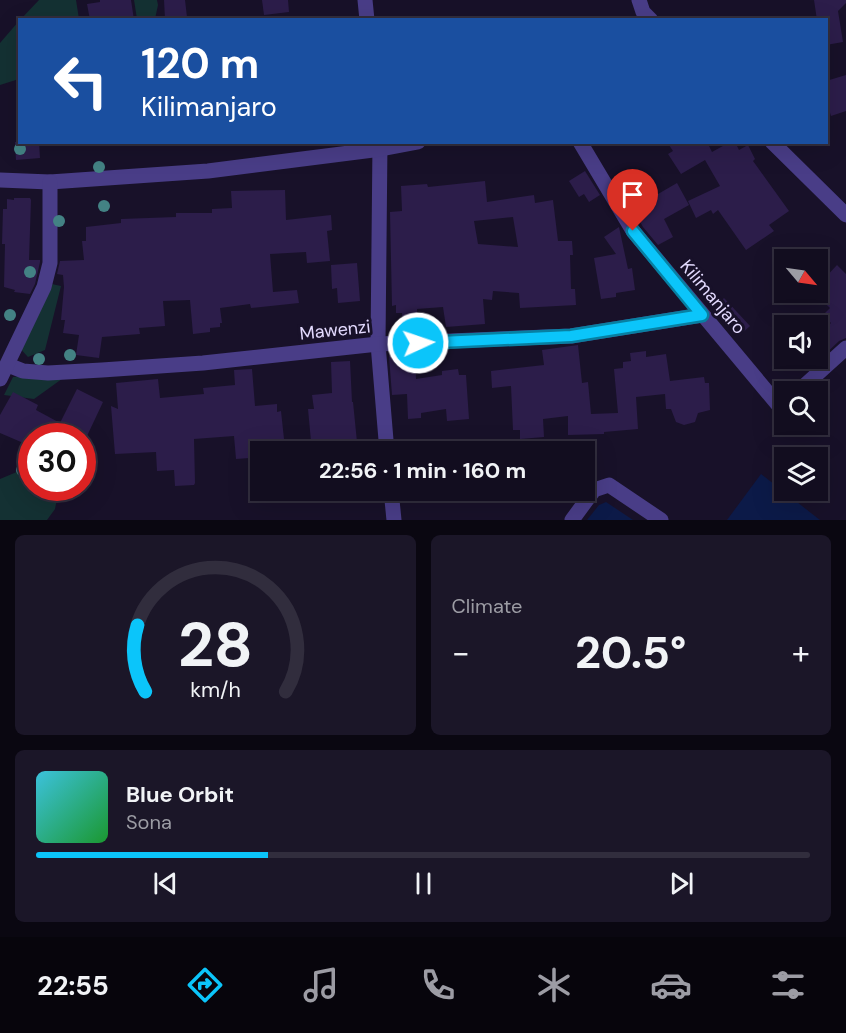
<!DOCTYPE html>
<html lang="en">
<head>
<meta charset="utf-8">
<style>
  :root { --surface:#120d1f; --page:#1b1628; --text:#f1f3f6; --muted:#9c9ca4; --line:#312d3d; --accent:#0bc5fa }
  body { margin:0; font-family:"DM Sans",sans-serif; background:var(--page); color:var(--text); height:100vh; display:flex; flex-direction:column; font-size:22px; white-space:nowrap }
  * { box-sizing:border-box; margin:0 }
  p { font-size:20px; color:var(--muted) }
  .icon { flex:none; width:33px; height:33px; fill:none; stroke:currentColor; stroke-width:2; stroke-linecap:round; stroke-linejoin:round }
  .map { position:relative; height:520px; overflow:hidden }
  .drawer { display:flex; flex-direction:column; gap:15px; padding:15px; background:#0a0711; flex:1 }
  .drawer>* { flex:none }
  .guide { position:absolute; left:18px; top:18px; width:810px; height:126px; border-radius:0px; box-shadow:0 6px 24px #0002,0 0 0 2px var(--line); background:#1a4fa0; color:#fff; overflow:hidden }
  .needle { width:39px; rotate:119deg }
  .fabs { position:absolute; left:774px; top:249px; display:grid; gap:12px }
  .fabs a { display:grid; place-items:center; width:54px; height:54px; border-radius:0px; background:var(--surface); box-shadow:0 6px 24px #0002,0 0 0 2px var(--line); font-size:30px }
  .speed { position:absolute; left:18px; top:423px; display:flex; gap:12px; font-size:30px; font-weight:700; text-align:center }
  .speed>* { display:grid; place-content:center; width:78px; height:78px; border-radius:50%; background:var(--surface); box-shadow:0 6px 24px #0002,0 0 0 2px var(--line); line-height:1 }
  .speed .limit { border:9px solid #d22; background:#fff; color:#111 }
  .pin { position:absolute; display:grid; place-items:center; width:51px; height:51px; color:#fff; margin:-62px -26px; border-radius:50% 50% 50% 0; rotate:-45deg; box-shadow:0 0 6px #0007 }
  .pin .icon { rotate:45deg }
  .me { position:absolute; width:66px; margin:-33px; rotate:87deg; stroke-linejoin:round; filter:drop-shadow(0 0 4px #0008) }
  .turn { display:flex; align-items:center; gap:21px; height:126px; padding:0 24px; font-size:27px }
  .turn .icon { width:78px; height:78px; stroke-width:2.5 }
  .turn b { display:block; font-size:42px; line-height:51px }
  .big { font-size:45px; font-weight:700; line-height:1.1 }
  .drawer .widget { flex:1; display:flex; flex-direction:column; justify-content:center; gap:9px; min-width:0; padding:0 21px; border-radius:9px; background:var(--page) }
  .drawer .dial { align-items:center; gap:0 }
  .dial svg { height:156px; overflow:visible; fill:none; stroke:var(--line); stroke-width:7; stroke-linecap:round; text-anchor:middle }
  .dial text { fill:var(--text); stroke:none }
  .song { display:flex; align-items:center; gap:18px }
  .cover { width:72px; height:72px; border-radius:9px; background:linear-gradient(135deg,hsl(190 70% 55%),hsl(130 70% 35%)) }
  .played { height:6px; border-radius:3px; background:linear-gradient(90deg,var(--accent) 30%,var(--line) 30%) }
  .keys { display:flex; justify-content:space-around; direction:ltr }
  .heat { display:flex; justify-content:space-between; align-items:center; font-size:33px; direction:ltr }
  .drawer .tiles { flex:1; display:grid; gap:15px; grid-template-columns:1fr 1fr }
  .widget:last-child { grid-column:span 2 }
  .trip { position:absolute; left:250px; top:441px; width:345px; height:60px; border-radius:0px; background:var(--surface); box-shadow:0 6px 24px #0002,0 0 0 2px var(--line); font-weight:700; line-height:60px; text-align:center }
  .tab-bar { display:flex; height:96px; justify-content:space-around; align-items:center; background:#07050c; color:var(--muted) }
  .tab-bar .icon { width:42px; height:42px }
  .tab-bar .current { color:var(--accent) }
  .tab-bar b { font-size:27px; color:var(--text) }
  .map>svg:first-child { display:block }
  .green { fill:#143133 }
  .water { fill:#0c1a48 }
  .building { fill:#2c1d4a; fill-rule:evenodd }
  .lines { fill:none; stroke-linecap:round; stroke-linejoin:round }
  .minor { stroke:#493d87; stroke-width:15 }
  .tree { fill:#438284 }
  .route-casing { stroke:#0780a2; stroke-width:15 }
  .route { stroke:#0bc5fa; stroke-width:10 }
  .labels { text-anchor:middle; dominant-baseline:central; stroke-width:6; stroke-linejoin:round; paint-order:stroke }
  .street-label { font-size:18px; fill:#e3dafe; stroke:#181129 }
</style>
</head>
<body>
<div class="map">
<svg width="846" height="520" viewBox="0 0 846 520">
  <rect width="100%" height="100%" fill="#181129"/>
  <!-- green -->
  <g class="green">
    <path d="M 39,0 L 76,0 L 79,19 L 21,19 Z"/>
    <path d="M 134,0 L 157,0 L 158,5 L 155,19 L 137,19 Z"/>
    <path d="M 19,21 L 19,79 L 0,85 L 0,43 Z"/>
    <path d="M 47,283 L 61,286 L 45,350 L 28,357 L 18,346 Z"/>
    <path d="M 39,375 L 66,376 L 34,399 L 4,395 L 13,377 Z"/>
    <path d="M 31,466 L 32,488 L 59,488 L 55,509 L 47,520 L 0,520 L 0,479 Z"/>
  </g>
  <!-- water -->
  <g class="water">
    <path d="M 761,474 L 820,520 L 727,520 Z"/>
    <path d="M 606,502 L 633,520 L 587,520 L 599,505 Z"/>
  </g>
  <!-- building -->
  <g class="building">
    <path d="M 100,0 L 131,0 L 134,20 L 90,20 L 87,4 L 100,2 Z"/>
    <path d="M 164,0 L 185,0 L 187,17 L 165,19 Z"/>
    <path d="M 262,0 L 288,0 L 289,12 L 264,15 Z"/>
    <path d="M 814,0 L 846,0 L 846,3 L 838,11 L 843,42 L 826,45 L 826,20 L 817,20 Z"/>
    <path d="M 846,75 L 846,111 L 831,116 L 826,100 L 826,81 Z"/>
    <path d="M 15,142 L 39,142 L 40,158 L 16,160 Z"/>
    <path d="M 667,142 L 707,142 L 712,152 L 730,142 L 735,142 L 739,150 L 748,145 L 755,159 L 753,161 L 789,211 L 769,225 L 774,231 L 746,250 L 718,210 L 713,214 L 711,210 L 696,218 L 688,201 L 720,186 L 705,160 L 681,174 L 668,154 L 673,151 Z"/>
    <path d="M 585,171 L 600,195 L 589,202 L 584,194 L 579,197 L 569,181 Z"/>
    <path d="M 485,181 L 487,202 L 534,195 L 535,203 L 553,200 L 558,241 L 572,241 L 573,255 L 570,255 L 571,289 L 575,289 L 576,305 L 520,308 L 519,293 L 493,291 L 492,300 L 483,299 L 485,324 L 446,327 L 443,307 L 417,309 L 418,330 L 403,331 L 402,313 L 396,313 L 396,305 L 392,306 L 390,212 L 402,211 L 401,186 L 427,184 L 428,187 ZM 513,217 L 518,247 L 478,244 L 474,221 Z"/>
    <path d="M 677,183 L 689,205 L 664,219 L 673,237 L 658,245 L 643,227 L 631,206 L 644,198 L 646,201 Z"/>
    <path d="M 285,190 L 286,220 L 331,215 L 332,230 L 327,231 L 330,261 L 307,263 L 306,252 L 270,254 L 273,292 L 297,290 L 299,303 L 251,308 L 250,304 L 220,308 L 222,323 L 220,323 L 220,327 L 210,328 L 210,332 L 193,334 L 190,300 L 163,301 L 165,326 L 139,328 L 140,334 L 102,337 L 99,358 L 76,355 L 79,335 L 63,333 L 65,320 L 61,320 L 64,287 L 63,275 L 57,274 L 60,261 L 84,260 L 82,241 L 86,241 L 86,227 L 121,223 L 121,219 L 176,217 L 176,213 L 212,213 L 212,209 L 232,208 L 231,191 Z"/>
    <path d="M 14,198 L 30,198 L 31,200 L 29,260 L 40,260 L 40,262 L 35,284 L 30,294 L 14,292 L 15,290 L 4,287 L 5,244 L 2,244 L 3,209 L 7,209 L 7,199 L 14,200 Z"/>
    <path d="M 619,227 L 628,269 L 632,268 L 635,290 L 616,293 L 616,297 L 601,299 L 594,258 L 616,254 L 604,237 Z"/>
    <path d="M 357,263 L 360,301 L 338,303 L 337,288 L 332,289 L 331,265 Z"/>
    <path d="M 837,265 L 846,274 L 846,338 L 839,341 L 818,361 L 818,336 L 831,323 L 823,315 L 830,308 L 818,296 L 829,285 L 823,280 Z"/>
    <path d="M 724,298 L 750,326 L 739,336 L 713,310 Z"/>
    <path d="M 578,345 L 582,383 L 588,382 L 591,414 L 618,413 L 614,369 L 623,368 L 623,362 L 631,361 L 630,353 L 646,351 L 646,357 L 666,354 L 670,381 L 704,377 L 705,383 L 709,383 L 710,410 L 698,413 L 695,422 L 684,425 L 676,422 L 671,409 L 666,409 L 665,394 L 636,397 L 638,429 L 604,432 L 604,434 L 568,435 L 568,416 L 543,419 L 544,437 L 520,439 L 520,430 L 513,430 L 511,386 L 492,388 L 491,371 L 544,365 L 542,350 Z"/>
    <path d="M 415,354 L 416,379 L 442,375 L 442,371 L 458,369 L 459,375 L 466,375 L 469,419 L 447,421 L 446,409 L 421,413 L 421,418 L 408,419 L 407,394 L 392,395 L 389,356 Z"/>
    <path d="M 350,361 L 352,402 L 353,402 L 358,452 L 312,452 L 308,409 L 314,409 L 312,395 L 332,393 L 331,362 Z"/>
    <path d="M 252,369 L 255,406 L 277,404 L 277,412 L 281,411 L 284,439 L 277,440 L 278,452 L 261,452 L 261,457 L 236,459 L 234,436 L 194,439 L 195,483 L 194,485 L 175,486 L 174,470 L 157,471 L 156,452 L 115,454 L 111,406 L 118,409 L 116,383 L 158,379 L 160,398 L 204,394 L 203,388 L 235,385 L 234,370 Z"/>
    <path d="M 77,389 L 103,402 L 87,436 L 32,436 L 28,445 L 0,433 L 0,415 L 13,392 L 38,405 L 36,410 L 60,423 Z"/>
  </g>
  <g class="lines">
    <!-- minor -->
    <g class="minor">
      <path d="M 365,0 L 367,20"/>
      <path d="M 639,0 L 643,12 L 651,20"/>
      <path d="M 380,142 L 378,344 L 387,452"/>
      <path d="M 580,142 L 633,231 L 784,412"/>
      <path d="M 772,142 L 846,215"/>
      <path d="M 0,180 L 50,182 L 208,171 L 381,149 L 418,142"/>
      <path d="M 8,365 L 23,371 L 48,373 L 102,370 L 203,363 L 378,344 L 571,336 L 702,315"/>
      <path d="M 0,379 L 44,287 L 50,263 L 50,182"/>
      <path d="M 804,386 L 846,348"/>
      <path d="M 391,490 L 394,520"/>
      <path d="M 572,520 L 594,490 L 609,485 L 661,520"/>
    </g>
  </g>
  <!-- trees -->
  <g class="tree">
    <circle cx="20" cy="149" r="6"/>
    <circle cx="99" cy="167" r="6"/>
    <circle cx="104" cy="206" r="6"/>
    <circle cx="59" cy="221" r="6"/>
    <circle cx="30" cy="272" r="6"/>
    <circle cx="10" cy="315" r="6"/>
    <circle cx="70" cy="355" r="6"/>
    <circle cx="39" cy="359" r="6"/>
    <circle cx="22" cy="470" r="6"/>
  </g>
  <g class="lines">
    <defs>
      <path id="route" d="M 418,343 L 571,336 L 702,315 L 633,231"/>
    </defs>
    <!-- route casing -->
    <use href="#route" class="route-casing"/>
    <!-- route -->
    <use href="#route" class="route"/>
  </g>
  <g class="labels">
    <!-- street labels -->
    <g class="street-label">
      <text transform="translate(713 297) rotate(50)">Kilimanjaro</text>
      <text transform="translate(335 330) rotate(-6)">Mawenzi</text>
    </g>
  </g>
</svg>
<div class="fabs">
<a><svg class="needle" viewBox="-14 -14 28 28"><path d="M0-13l5 13h-10z" fill="#e53935"/><path d="M0 13l5-13h-10z" fill="#9c9ca4"/></svg></a>
<a><svg class="icon" aria-label="sound" viewBox="0 0 24 24"><path d="M4 9h4l5-4v14l-5-4H4zM17 9q2 3 0 6"/></svg></a>
<a><svg class="icon" aria-label="search" viewBox="0 0 24 24"><circle cx="10" cy="10" r="6"/><path d="M15 15l6 6"/></svg></a>
<a><svg class="icon" aria-label="layers" viewBox="0 0 24 24"><path d="M12 4l9 5-9 5-9-5zM3 14l9 5 9-5"/></svg></a>
</div>
<div class="speed"><div class="limit">30</div></div>
<div class="pin" style="left:633px;top:231px;background:#d93025"><svg class="icon" aria-label="arrive" viewBox="0 0 24 24"><path d="M6 21V4h12l-3 4 3 4H6"/></svg></div>
<svg class="me" style="left:418px;top:343px" viewBox="-20 -20 40 40"><circle r="17" fill="#0bc5fa" stroke="#fff" stroke-width="3"/><path d="M0-11L8 9 0 5-8 9z" fill="#fff"/></svg>
<div class="trip">22:56 · 1 min · 160 m</div>
<div class="guide">
<div class="turn"><svg class="icon" aria-label="left" viewBox="0 0 24 24"><path d="M17 20v-9H6M10 6l-5 5 5 5"/></svg><div><b>120 m</b>Kilimanjaro</div></div>
</div>
</div>
<section class="drawer">
<div class="tiles">
<div class="widget dial"><svg viewBox="0 0 100 80">
<path d="M14 69A42 42 0 1 1 86 69"/>
<path d="M14 69A42 42 0 0 1 10 35" stroke="#0bc5fa"/>
<text x="50" y="56" font-size="32" font-weight="700">28</text>
<text x="50" y="72" font-size="11">km/h</text>
</svg></div>
<div class="widget"><p>Climate</p>
<div class="heat"><a>−</a><b class="big">20.5°</b><a>+</a></div>
</div>
<div class="widget">
<div class="song"><i class="cover"></i><div><b>Blue Orbit</b><p>Sona</p></div></div>
<div class="played"></div>
<div class="keys"><svg class="icon" aria-label="previous" viewBox="0 0 24 24"><path d="M18 5L8 12l10 7zM5 5v14"/></svg><svg class="icon" aria-label="pause" viewBox="0 0 24 24"><path d="M8 5v14M16 5v14"/></svg><svg class="icon" aria-label="next" viewBox="0 0 24 24"><path d="M6 5l10 7-10 7zM19 5v14"/></svg></div>
</div>
</div>
</section>
<nav class="tab-bar">
<b>22:55</b>
<svg class="icon current" aria-label="directions" viewBox="0 0 24 24"><path d="M12 3l9 9-9 9-9-9zM9 14v-3h6M13 9l2 2-2 2"/></svg>
<svg class="icon" aria-label="music" viewBox="0 0 24 24"><path d="M9 18V5l10-2v13"/><circle cx="6" cy="18" r="3"/><circle cx="16" cy="16" r="3"/></svg>
<svg class="icon" aria-label="phone" viewBox="0 0 24 24"><path d="M5 4h4l2 5-3 2q2 4 5 5l2-3 5 2v4C11 20 4 13 5 4z"/></svg>
<svg class="icon" aria-label="climate" viewBox="0 0 24 24"><path d="M12 3v18M4 7l16 10M4 17L20 7"/></svg>
<svg class="icon" aria-label="car" viewBox="0 0 24 24"><path d="M5 17H2v-5l4-1 3-4h7l3 4 3 1v5h-3M9 17h6M6 11h13"/><circle cx="7" cy="17" r="2"/><circle cx="17" cy="17" r="2"/></svg>
<svg class="icon" aria-label="filters" viewBox="0 0 24 24"><path d="M4 7h16M4 17h16"/><circle cx="9" cy="7" r="2"/><circle cx="15" cy="17" r="2"/></svg>
</nav>
</body>
</html>
